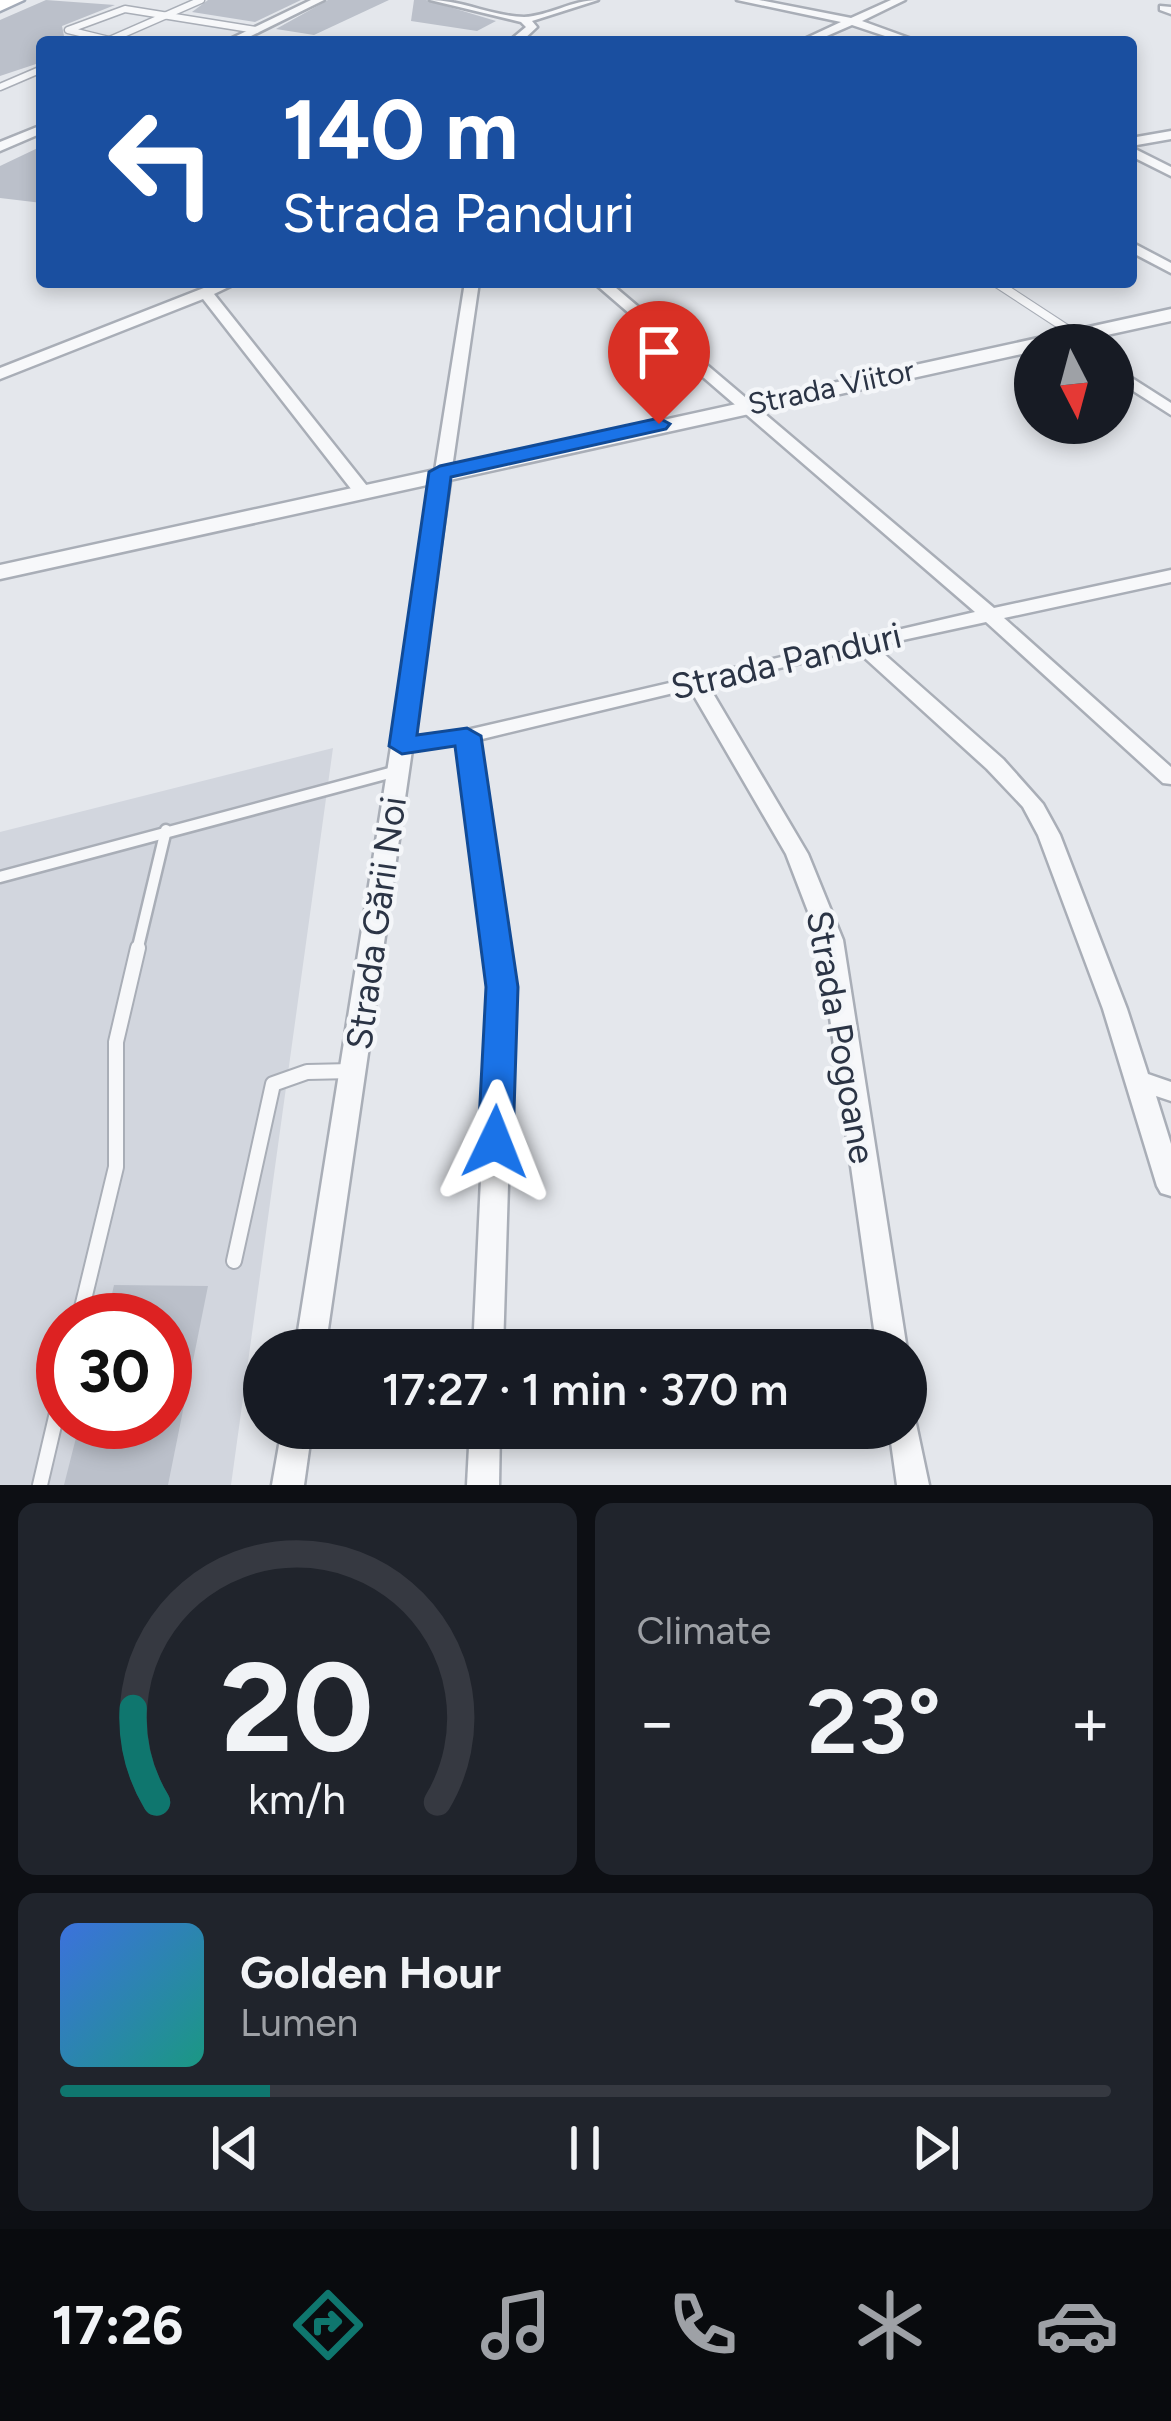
<!DOCTYPE html>
<html lang="en">
<head>
<meta charset="utf-8">
<style>
  :root { --surface:#171b24; --page:#20242c; --text:#f1f3f6; --muted:#9ea1a6; --line:#363941; --accent:#0f766e }
  body { margin:0; font-family:Figtree,sans-serif; background:var(--page); color:var(--text); height:100vh; display:flex; flex-direction:column; font-size:45px; white-space:nowrap }
  * { box-sizing:border-box; margin:0 }
  p { font-size:39px; color:var(--muted) }
  .icon { flex:none; width:66px; height:66px; fill:none; stroke:currentColor; stroke-width:2; stroke-linecap:round; stroke-linejoin:round }
  .map { position:relative; height:1485px; overflow:hidden }
  .sheet { display:flex; flex-direction:column; gap:18px; padding:18px; background:#0d0f14; flex:1 }
  .sheet>* { flex:none }
  .banner { position:absolute; left:36px; top:36px; width:1101px; height:252px; border-radius:12px; box-shadow:0 6px 18px #0003; background:#1a4fa0; color:#fff; overflow:hidden }
  .needle { width:78px; rotate:174deg }
  .tools { position:absolute; left:1014px; top:324px; display:grid; gap:24px }
  .tools a { display:grid; place-items:center; width:120px; height:120px; border-radius:50%; background:var(--surface); box-shadow:0 6px 18px #0003; font-size:60px }
  .speed { position:absolute; left:36px; top:1293px; display:flex; gap:24px; font-size:60px; font-weight:700; text-align:center }
  .speed>* { display:grid; place-content:center; width:156px; height:156px; border-radius:50%; background:var(--surface); box-shadow:0 6px 18px #0003; line-height:1 }
  .speed .limit { border:18px solid #d22; background:#fff; color:#111 }
  .pin { position:absolute; display:grid; place-items:center; width:102px; height:102px; color:#fff; margin:-123px -51px; border-radius:50% 50% 50% 0; rotate:-45deg; box-shadow:0 0 12px #0007 }
  .pin .icon { rotate:45deg }
  .me { position:absolute; width:132px; margin:-66px; rotate:2deg; stroke-linejoin:round; filter:drop-shadow(0 0 9px #0008) }
  .turn { display:flex; align-items:center; gap:42px; height:252px; padding:0 48px; font-size:54px }
  .turn .icon { width:156px; height:156px; stroke-width:2.5 }
  .turn b { display:block; font-size:84px; line-height:102px }
  .big { font-size:90px; font-weight:600; line-height:1.1 }
  .sheet .card { flex:1; display:flex; flex-direction:column; justify-content:center; gap:18px; min-width:0; padding:0 42px; border-radius:18px; background:var(--page) }
  .sheet .dial { align-items:center; gap:0 }
  .dial svg { height:312px; overflow:visible; fill:none; stroke:var(--line); stroke-width:7; stroke-linecap:round; text-anchor:middle }
  .dial text { fill:var(--text); stroke:none }
  .song { display:flex; align-items:center; gap:36px }
  .cover { width:144px; height:144px; border-radius:18px; background:linear-gradient(135deg,hsl(220 70% 55%),hsl(170 70% 35%)) }
  .played { height:12px; border-radius:6px; background:linear-gradient(90deg,var(--accent) 20%,var(--line) 20%) }
  .keys { display:flex; justify-content:space-around; direction:ltr }
  .heat { display:flex; justify-content:space-between; align-items:center; font-size:66px; direction:ltr }
  .sheet .tiles { flex:1; display:grid; gap:18px; grid-template-columns:1fr 1fr }
  .card:last-child { grid-column:span 2 }
  .trip { position:absolute; left:243px; top:1329px; width:684px; height:120px; border-radius:60px; background:var(--surface); box-shadow:0 6px 18px #0003; font-weight:600; line-height:120px; text-align:center }
  .menu { display:flex; height:192px; justify-content:space-around; align-items:center; background:#090b0e; color:var(--muted) }
  .menu .icon { width:84px; height:84px }
  .menu .on { color:var(--accent) }
  .menu b { font-size:54px; color:var(--text) }
  .map>svg:first-child { display:block }
  .built { fill:#d2d6de; fill-rule:evenodd }
  .building { fill:#bbc0ca }
  .lines { fill:none; stroke-linecap:round; stroke-linejoin:round }
  .service-far3-casing { stroke:#a9aeb7; stroke-width:9 }
  .service-far2-casing { stroke:#a9aeb7; stroke-width:10 }
  .service-far1-casing { stroke:#a9aeb7; stroke-width:15 }
  .service-casing { stroke:#a9aeb7; stroke-width:18 }
  .minor-casing { stroke:#a9aeb7; stroke-width:5 }
  .tertiary-casing { stroke:#a9aeb7; stroke-width:5 }
  .primary-casing { stroke:#a3abb8; stroke-width:5 }
  .service-far3 { stroke:#f7f8fa; stroke-width:6 }
  .service-far2 { stroke:#f7f8fa; stroke-width:8 }
  .service-far1 { stroke:#f7f8fa; stroke-width:10 }
  .service { stroke:#f7f8fa; stroke-width:14 }
  .minor { fill:#f7f8fa; fill-rule:evenodd }
  .tertiary { fill:#f7f8fa; fill-rule:evenodd }
  .primary { fill:#fff; fill-rule:evenodd }
  .route { fill:#1a73e8; stroke:#114b97; stroke-width:3 }
  .labels { text-anchor:middle; dominant-baseline:central; stroke-width:9; stroke-linejoin:round; paint-order:stroke }
  .far-street-label { font-size:30px; fill:#2b3445; stroke:#f4f6f9 }
  .street-label { font-size:36px; fill:#2b3445; stroke:#f4f6f9 }
</style>
</head>
<body>
<div class="map">
<svg width="1171" height="1485" viewBox="0 0 1171 1485">
  <rect width="100%" height="100%" fill="#e4e7ec"/>
  <!-- built -->
  <path class="built" d="M 333,748 L 231,1485 L 0,1485 L 0,832 ZM 63,1320 L 165,1320 L 165,1422 L 63,1422 Z"/>
  <!-- building -->
  <g class="building">
    <path d="M 46,0 L 115,5 L 62,26 L 64,36 L 86,42 L 42,42 L 42,62 L 0,76 L 0,20 Z"/>
    <path d="M 208,0 L 301,0 L 255,22 L 192,12 Z"/>
    <path d="M 328,0 L 389,0 L 314,35 L 276,29 Z"/>
    <path d="M 414,0 L 426,0 L 496,21 L 477,31 L 411,21 Z"/>
    <path d="M 42,146 L 42,203 L 0,198 L 0,166 Z"/>
    <path d="M 114,1285 L 208,1286 L 168,1485 L 64,1485 L 80,1422 L 165,1422 L 165,1320 L 106,1320 Z"/>
  </g>
  <g class="lines">
    <defs>
      <g id="service-far3">
        <path d="M 109,40 L 68,30 L 125,9 L 256,30"/>
        <path d="M 105,42 L 201,0"/>
        <path d="M 0,87 L 42,69"/>
      </g>
      <path id="service-far2" d="M 995,282 L 1076,335"/>
      <g id="service-far1">
        <path d="M 0,877 L 397,771"/>
        <path d="M 137,951 L 166,830"/>
      </g>
      <g id="service">
        <path d="M 234,1261 L 273,1084 L 307,1072 L 352,1071"/>
        <path d="M 79,1320 L 116,1167 L 116,1042 L 138,948"/>
        <path d="M 40,1485 L 63,1387"/>
      </g>
      <g id="minor">
        <path d="M 311,0 L 324,0 L 239,42 L 224,42 Z"/>
        <path d="M 430,0 C 462,0 495,17 524,17 C 549,16 572,0 598,0 L 532,21 L 537,27 L 521,42 L 508,42 L 526,27 L 521,22 Z"/>
        <path d="M 737,0 L 759,0 L 851,18 L 891,0 L 905,0 L 862,21 L 920,42 L 903,42 L 852,25 L 813,42 L 798,42 L 841,22 Z"/>
        <path d="M 1160,6 L 1171,7 L 1171,14 L 1160,10 Z"/>
        <path d="M 42,125 L 42,133 L 0,151 L 0,142 Z"/>
        <path d="M 1171,131 L 1171,139 L 1131,146 L 1131,138 Z"/>
        <path d="M 1131,147 L 1171,167 L 1171,176 L 1131,156 Z"/>
        <path d="M 1131,242 L 1171,263 L 1171,273 L 1131,252 Z"/>
        <path d="M 219,282 L 239,282 L 214,294 L 367,486 L 367,494 L 355,494 L 203,299 L 0,379 L 0,368 Z"/>
        <path d="M 465,282 L 479,282 L 413,737 L 467,730 L 975,612 L 593,282 L 609,282 L 994,608 L 1171,570 L 1171,582 L 1004,618 L 1171,767 L 1171,784 L 1163,783 L 986,622 L 875,646 L 1003,759 L 1043,804 L 1060,835 L 1127,1009 L 1148,1074 L 1171,1082 L 1171,1101 L 1156,1096 L 1171,1144 L 1171,1196 L 1161,1193 L 1157,1186 L 1103,1009 L 1038,835 L 1023,807 L 987,769 L 856,650 L 708,685 L 808,854 L 843,940 L 907,1350 L 906,1352 L 877,1350 L 819,940 L 786,854 L 690,689 L 478,740 L 514,987 L 503,1350 L 473,1350 L 490,987 L 458,744 L 412,750 L 325,1350 L 295,1350 Z"/>
        <path d="M 1113,366 L 1171,403 L 1171,415 L 1113,378 Z"/>
        <path d="M 906,1416 L 915,1419 L 929,1485 L 897,1485 L 889,1428 L 906,1428 Z"/>
        <path d="M 282,1428 L 312,1428 L 304,1485 L 272,1485 Z"/>
        <path d="M 470,1428 L 500,1428 L 499,1485 L 467,1485 Z"/>
      </g>
      <path id="tertiary" d="M 1171,309 L 1171,321 L 1061,345 L 1035,345 L 1035,351 L 0,579 L 0,565 Z"/>
      <path id="primary" d="M 0,0 L 24,0 L 0,11 Z"/>
    </defs>
    <!-- service-far3 casing -->
    <use href="#service-far3" class="service-far3-casing"/>
    <!-- service-far2 casing -->
    <use href="#service-far2" class="service-far2-casing"/>
    <!-- service-far1 casing -->
    <use href="#service-far1" class="service-far1-casing"/>
    <!-- service casing -->
    <use href="#service" class="service-casing"/>
    <!-- minor casing -->
    <use href="#minor" class="minor-casing"/>
    <!-- tertiary casing -->
    <use href="#tertiary" class="tertiary-casing"/>
    <!-- primary casing -->
    <use href="#primary" class="primary-casing"/>
    <!-- service-far3 -->
    <use href="#service-far3" class="service-far3"/>
    <!-- service-far2 -->
    <use href="#service-far2" class="service-far2"/>
    <!-- service-far1 -->
    <use href="#service-far1" class="service-far1"/>
    <!-- service -->
    <use href="#service" class="service"/>
    <!-- minor -->
    <use href="#minor" class="minor"/>
    <!-- tertiary -->
    <use href="#tertiary" class="tertiary"/>
    <!-- primary -->
    <use href="#primary" class="primary"/>
  </g>
  <!-- route -->
  <path class="route" d="M 659,418 L 670,424 L 666,429 L 451,477 L 417,735 L 467,728 L 481,736 L 518,987 L 513,1142 L 508,1151 L 495,1155 L 483,1151 L 478,1142 L 486,987 L 455,746 L 402,754 L 389,746 L 429,472 L 440,466 Z"/>
  <g class="labels">
    <!-- far-street labels -->
    <g class="far-street-label">
      <text transform="translate(831 387) rotate(-12)">Strada Viitor</text>
    </g>
    <!-- street labels -->
    <g class="street-label">
      <text transform="translate(786 661) rotate(-13)">Strada Panduri</text>
      <text transform="translate(376 923) rotate(-82)">Strada Gării Noi</text>
      <text transform="translate(841 1037) rotate(80)">Strada Pogoane</text>
    </g>
  </g>
</svg>
<div class="tools">
<a><svg class="needle" viewBox="-14 -14 28 28"><path d="M0-13l5 13h-10z" fill="#e53935"/><path d="M0 13l5-13h-10z" fill="#9ea1a6"/></svg></a>
</div>
<div class="speed"><div class="limit">30</div></div>
<div class="pin" style="left:659px;top:424px;background:#d93025"><svg class="icon" aria-label="arrive" viewBox="0 0 24 24"><path d="M6 21V4h12l-3 4 3 4H6"/></svg></div>
<svg class="me" style="left:495px;top:1142px" viewBox="-20 -20 40 40"><path d="M0-17L14 15 0 8-14 15z" fill="#1a73e8" stroke="#fff" stroke-width="4"/></svg>
<div class="trip">17:27 · 1 min · 370 m</div>
<div class="banner">
<div class="turn"><svg class="icon" aria-label="left" viewBox="0 0 24 24"><path d="M17 20v-9H6M10 6l-5 5 5 5"/></svg><div><b>140 m</b>Strada Panduri</div></div>
</div>
</div>
<section class="sheet">
<div class="tiles">
<div class="card dial"><svg viewBox="0 0 100 80">
<path d="M14 69A42 42 0 1 1 86 69"/>
<path d="M14 69A42 42 0 0 1 8 45" stroke="#0f766e"/>
<text x="50" y="56" font-size="32" font-weight="700">20</text>
<text x="50" y="72" font-size="11">km/h</text>
</svg></div>
<div class="card"><p>Climate</p>
<div class="heat"><a>−</a><b class="big">23°</b><a>+</a></div>
</div>
<div class="card">
<div class="song"><i class="cover"></i><div><b>Golden Hour</b><p>Lumen</p></div></div>
<div class="played"></div>
<div class="keys"><svg class="icon" aria-label="previous" viewBox="0 0 24 24"><path d="M18 5L8 12l10 7zM5 5v14"/></svg><svg class="icon" aria-label="pause" viewBox="0 0 24 24"><path d="M8 5v14M16 5v14"/></svg><svg class="icon" aria-label="next" viewBox="0 0 24 24"><path d="M6 5l10 7-10 7zM19 5v14"/></svg></div>
</div>
</div>
</section>
<nav class="menu">
<b>17:26</b>
<svg class="icon on" aria-label="directions" viewBox="0 0 24 24"><path d="M12 3l9 9-9 9-9-9zM9 14v-3h6M13 9l2 2-2 2"/></svg>
<svg class="icon" aria-label="music" viewBox="0 0 24 24"><path d="M9 18V5l10-2v13"/><circle cx="6" cy="18" r="3"/><circle cx="16" cy="16" r="3"/></svg>
<svg class="icon" aria-label="phone" viewBox="0 0 24 24"><path d="M5 4h4l2 5-3 2q2 4 5 5l2-3 5 2v4C11 20 4 13 5 4z"/></svg>
<svg class="icon" aria-label="climate" viewBox="0 0 24 24"><path d="M12 3v18M4 7l16 10M4 17L20 7"/></svg>
<svg class="icon" aria-label="car" viewBox="0 0 24 24"><path d="M5 17H2v-5l4-1 3-4h7l3 4 3 1v5h-3M9 17h6M6 11h13"/><circle cx="7" cy="17" r="2"/><circle cx="17" cy="17" r="2"/></svg>
</nav>
</body>
</html>
